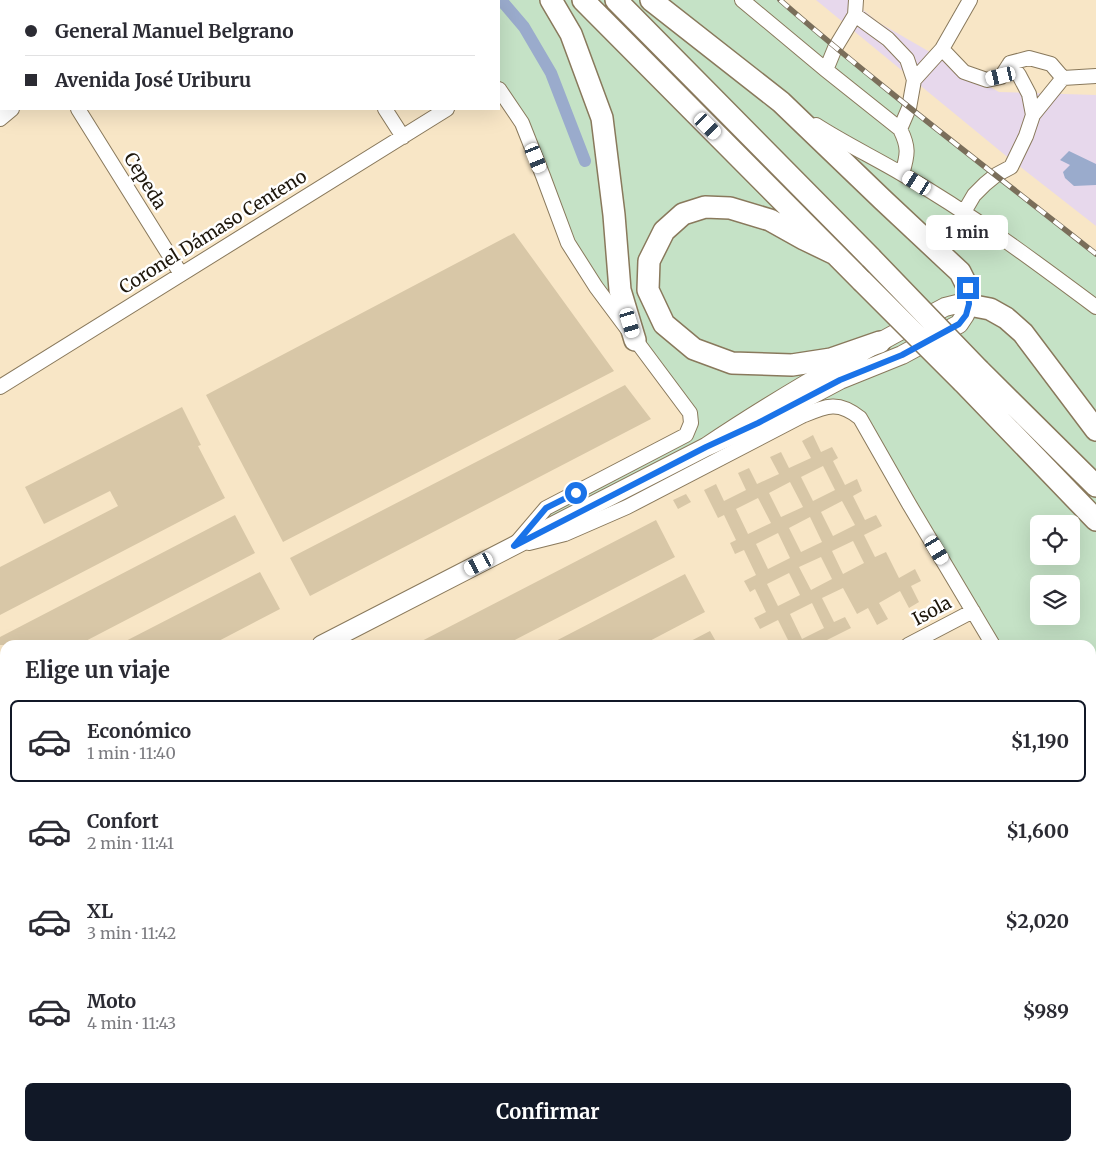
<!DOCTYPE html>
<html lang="es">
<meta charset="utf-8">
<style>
body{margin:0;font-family:Merriweather,serif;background:#f7f7f7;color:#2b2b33;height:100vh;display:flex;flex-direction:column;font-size:19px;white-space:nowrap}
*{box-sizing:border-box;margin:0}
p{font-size:16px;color:#7c7c81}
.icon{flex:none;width:28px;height:28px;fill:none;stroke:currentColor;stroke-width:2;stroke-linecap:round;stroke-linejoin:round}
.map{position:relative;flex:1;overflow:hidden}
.sheet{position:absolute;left:0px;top:640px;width:1096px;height:511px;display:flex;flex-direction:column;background:#fff;border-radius:15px 15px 0 0;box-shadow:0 5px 20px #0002}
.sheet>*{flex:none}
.hud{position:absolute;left:0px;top:0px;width:500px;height:110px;box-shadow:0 5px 20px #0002;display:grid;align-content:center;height:110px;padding:0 25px;background:#fff}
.fabs{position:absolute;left:1030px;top:515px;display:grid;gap:10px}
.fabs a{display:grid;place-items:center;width:50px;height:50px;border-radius:8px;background:#fff;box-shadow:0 5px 20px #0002;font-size:25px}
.end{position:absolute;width:22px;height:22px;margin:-11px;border:6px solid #1a73e8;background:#fff;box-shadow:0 0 0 2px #fff}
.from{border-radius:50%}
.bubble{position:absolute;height:35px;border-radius:8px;background:#fff;box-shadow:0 5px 20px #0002;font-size:16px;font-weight:700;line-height:35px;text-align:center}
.car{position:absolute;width:15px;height:30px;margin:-15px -8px;border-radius:6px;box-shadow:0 0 4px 1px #0007;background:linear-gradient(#fff 24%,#345 0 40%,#fff 0 76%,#345 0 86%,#fff 0)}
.hud b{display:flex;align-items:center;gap:18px;height:48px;font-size:19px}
.hud b+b{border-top:1px solid #e1e1e2}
.hud i{width:12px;height:12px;background:#2b2b33}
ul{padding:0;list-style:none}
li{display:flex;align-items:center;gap:15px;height:82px;margin:0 10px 8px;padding:0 15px;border:2px solid transparent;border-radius:8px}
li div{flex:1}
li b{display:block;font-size:19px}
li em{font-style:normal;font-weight:700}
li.selected{border-color:#111827}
li>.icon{width:45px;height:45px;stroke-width:1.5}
h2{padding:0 25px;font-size:22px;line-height:60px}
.cta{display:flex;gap:10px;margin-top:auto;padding:10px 25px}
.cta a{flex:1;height:58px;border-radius:8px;background:#111827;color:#fff;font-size:20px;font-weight:700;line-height:58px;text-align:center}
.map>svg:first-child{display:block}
</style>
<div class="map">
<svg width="1096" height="1151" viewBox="0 0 1096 1151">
<rect width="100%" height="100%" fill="#f8e6c6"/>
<path fill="#e7d8ec" d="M816,0h35l27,22 121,70 97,3v131l-91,-71z"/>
<path fill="#c5e2c6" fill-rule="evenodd" d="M422,0h358c102,89 210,170 316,254v565l-5,-8v-166h-98l-133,-227 -24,-13 -209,102 -113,39 32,-38 140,-73 5,-12 -95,-136 -53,-111 -44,-87v-88h-76zM1039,524h32v32h-32zM1039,584h32v32h-32z
M420,1146h124l2,5h-130l2,-3z
M834,1146h218l3,5h-230z"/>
<path fill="#9aabcc" d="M1069,151l27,13v21l-22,1 -9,-8 -2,-6 7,-7 -10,-5z"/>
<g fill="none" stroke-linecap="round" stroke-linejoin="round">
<path stroke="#9aabcc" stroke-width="12" d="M501,0l23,27 27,46 34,88"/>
</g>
<path fill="#d8c7a7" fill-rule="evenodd" d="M514,233l100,138 -331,171 -77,-147z
M625,385l26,34 -341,177 -20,-38z
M182,407l19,38 -3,1 27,52 -225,117v-48l118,-61 -8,-15 -66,33 -19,-37z
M813,435l8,17 11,-5 6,11 -5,3 12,24 12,-6 5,12 -9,5 12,24 11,-5 6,11 -18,9 11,22 11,-5 13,26 16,-9 6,12 -10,5 8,16 -10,6 -9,-17 -21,12 9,16 -11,6 -9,-17 -11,6 -14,-26 -21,10 12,24 11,-5 6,11 -34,17h-28l1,-1 -12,-24 -18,9 -6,-11 12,-6 -11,-23 -5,3 -6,-11 12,-6 -12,-25 -9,4 -5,-11 6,-3 -12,-25 -6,3 -14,-28 12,-6 8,17 22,-11 -8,-17 11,-5 8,16 22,-10 -9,-17 11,-5 8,16 22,-10 -9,-17zM823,466l12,24 -22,11 -12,-24zM790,482l13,25 -22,10 -12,-24zM758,498l13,25 -23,11 -12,-25zM842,501l13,24 -22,11 -12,-24zM810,517l12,25 -21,10 -12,-24zM778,533l12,25 -22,11 -12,-25zM853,541l11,22 -21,11 -11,-23zM821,557l11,22 -21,11 -12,-23zM789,573l11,22 -22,11 -11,-22zM812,603l12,25 -22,11 -12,-25z
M686,494l5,8 -13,7 -5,-9z
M235,515l20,38 -177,92h-78v-8z
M656,520l19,37 -170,88h-91z
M260,572l20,37 -69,36h-93z
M685,574l20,38 -63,33h-94z
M710,631l8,14h-35z"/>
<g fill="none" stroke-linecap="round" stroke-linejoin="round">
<g stroke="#89795c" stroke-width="16">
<path id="minor" d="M3,0l1,1
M315,0l1,1
M422,0l1,1
M742,0l84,70 74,59c9,18 8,25 2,45
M137,1l1,-1
M855,15l33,24 19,20 7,21 -5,28 -9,21
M942,49l22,23 23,8 14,-3 9,-14 19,-5 22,6 12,14
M1010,63l9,12 10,19 4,21
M826,70l9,-22 20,-33 1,-15
M914,80l28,-31 28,-49
M499,89l23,34 21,53 25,67 28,44 94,126 1,10 -5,12 -140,73 -29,34
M78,109l103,165
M385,109l18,28
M0,119l12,-10
M816,125c28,18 57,32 86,49 68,39 131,86 194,133
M964,212l10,-17 11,-11 11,-9 15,-8 15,-31 7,-21 30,-37 33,-2
M0,387l447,-278
M529,543l36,-9 62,-27 175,-91c24,-10 36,-16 58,2l49,86 84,141
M908,645l65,-34
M1091,811l5,8
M1091,975l5,-2
M1091,997l5,-2
M0,1092l5,-3
M107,1146l2,5
M554,1146l2,5
M652,1146l3,5
M1078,1146l3,5
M379,1151l9,-5
M747,1151l9,-5
M791,1151l9,-5"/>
</g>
<g stroke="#89795c" stroke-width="20">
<path id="major" d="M321,645l385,-198 53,-24 81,-43 62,-25 57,-31 6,-9 4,-10 -12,-1 -12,3c-82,43 -162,88 -239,140
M0,809l5,-3"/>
</g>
<g stroke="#89795c" stroke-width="24">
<path id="highway" d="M551,0l20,34 31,84 12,97 6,75 15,50
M583,0l279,281
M616,0l255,258
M651,0l130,102 102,98 63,59 14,13 8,16 1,17 21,4 16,9 17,15 73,97
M833,253l-29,-14 -34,-19 -40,-12 -25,-1 -22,7 -19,17 -15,30 -1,29 16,34 30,25 38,14 60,2 39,-6 49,-17
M979,370l117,116
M963,382l133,138"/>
</g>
<use href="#minor" stroke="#fff" stroke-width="14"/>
<use href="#major" stroke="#fff" stroke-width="18"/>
<use href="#highway" stroke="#fff" stroke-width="21"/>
<g stroke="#7a6e5a" stroke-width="5.5">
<path id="rail" d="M780,0c102,89 210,170 316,254"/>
</g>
<use href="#rail" stroke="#fff" stroke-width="4" stroke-dasharray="11" stroke-linecap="butt"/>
<g stroke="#89795c" stroke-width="24" stroke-linecap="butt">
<path id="highway-bridge" d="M871,258l108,112
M862,281l101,101"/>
</g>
<use href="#highway-bridge" stroke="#fff" stroke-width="21"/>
</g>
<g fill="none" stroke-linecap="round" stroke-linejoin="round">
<path stroke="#1a73e8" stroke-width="6" d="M576,493l-30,15 -32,38 192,-99 52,-24 82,-43 62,-25 57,-31 7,-9 3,-11 -1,-16"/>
</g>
<g text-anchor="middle" stroke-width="5" stroke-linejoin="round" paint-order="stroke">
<g font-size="18" fill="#1d160b" stroke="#fff">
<text transform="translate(145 181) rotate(58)" y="6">Cepeda</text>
<text transform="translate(213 232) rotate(-32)" y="6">Coronel Dámaso Centeno</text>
<text transform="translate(932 611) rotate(-28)" y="6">Isola</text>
</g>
</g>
</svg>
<div class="fabs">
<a><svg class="icon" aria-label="locate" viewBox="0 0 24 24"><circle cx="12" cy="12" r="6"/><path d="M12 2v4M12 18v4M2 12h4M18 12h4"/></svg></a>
<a><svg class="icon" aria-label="layers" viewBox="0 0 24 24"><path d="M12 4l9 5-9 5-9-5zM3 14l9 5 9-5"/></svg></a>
</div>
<i class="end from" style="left:576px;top:493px"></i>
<i class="end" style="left:968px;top:288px"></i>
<div class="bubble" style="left:926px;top:215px;width:82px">1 min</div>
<i class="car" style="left:1001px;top:76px;rotate:257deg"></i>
<i class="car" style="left:708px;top:126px;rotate:135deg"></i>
<i class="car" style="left:536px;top:158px;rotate:158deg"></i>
<i class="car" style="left:917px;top:183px;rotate:302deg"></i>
<i class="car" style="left:630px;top:323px;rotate:163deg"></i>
<i class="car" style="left:937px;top:550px;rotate:149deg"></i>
<i class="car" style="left:479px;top:564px;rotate:243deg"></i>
<div class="hud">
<b><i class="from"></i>General Manuel Belgrano</b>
<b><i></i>Avenida José Uriburu</b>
</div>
<section class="sheet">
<h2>Elige un viaje</h2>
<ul>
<li class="selected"><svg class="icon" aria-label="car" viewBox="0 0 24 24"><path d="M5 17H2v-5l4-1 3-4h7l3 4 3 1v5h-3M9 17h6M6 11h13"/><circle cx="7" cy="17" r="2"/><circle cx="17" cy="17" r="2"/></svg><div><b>Económico</b><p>1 min · 11:40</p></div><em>$1,190</em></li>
<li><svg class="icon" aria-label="car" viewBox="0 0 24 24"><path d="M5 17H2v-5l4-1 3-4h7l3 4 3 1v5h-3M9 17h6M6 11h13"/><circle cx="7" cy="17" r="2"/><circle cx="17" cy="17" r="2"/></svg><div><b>Confort</b><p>2 min · 11:41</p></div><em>$1,600</em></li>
<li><svg class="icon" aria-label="car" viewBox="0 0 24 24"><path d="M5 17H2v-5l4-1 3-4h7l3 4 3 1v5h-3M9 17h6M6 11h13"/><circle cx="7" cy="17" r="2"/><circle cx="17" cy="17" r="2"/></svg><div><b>XL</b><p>3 min · 11:42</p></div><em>$2,020</em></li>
<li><svg class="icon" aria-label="car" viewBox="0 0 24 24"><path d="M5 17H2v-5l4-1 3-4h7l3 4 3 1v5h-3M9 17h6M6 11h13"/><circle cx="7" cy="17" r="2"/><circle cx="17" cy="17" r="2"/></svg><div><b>Moto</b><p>4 min · 11:43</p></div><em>$989</em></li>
</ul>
<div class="cta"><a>Confirmar</a></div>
</section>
</div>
